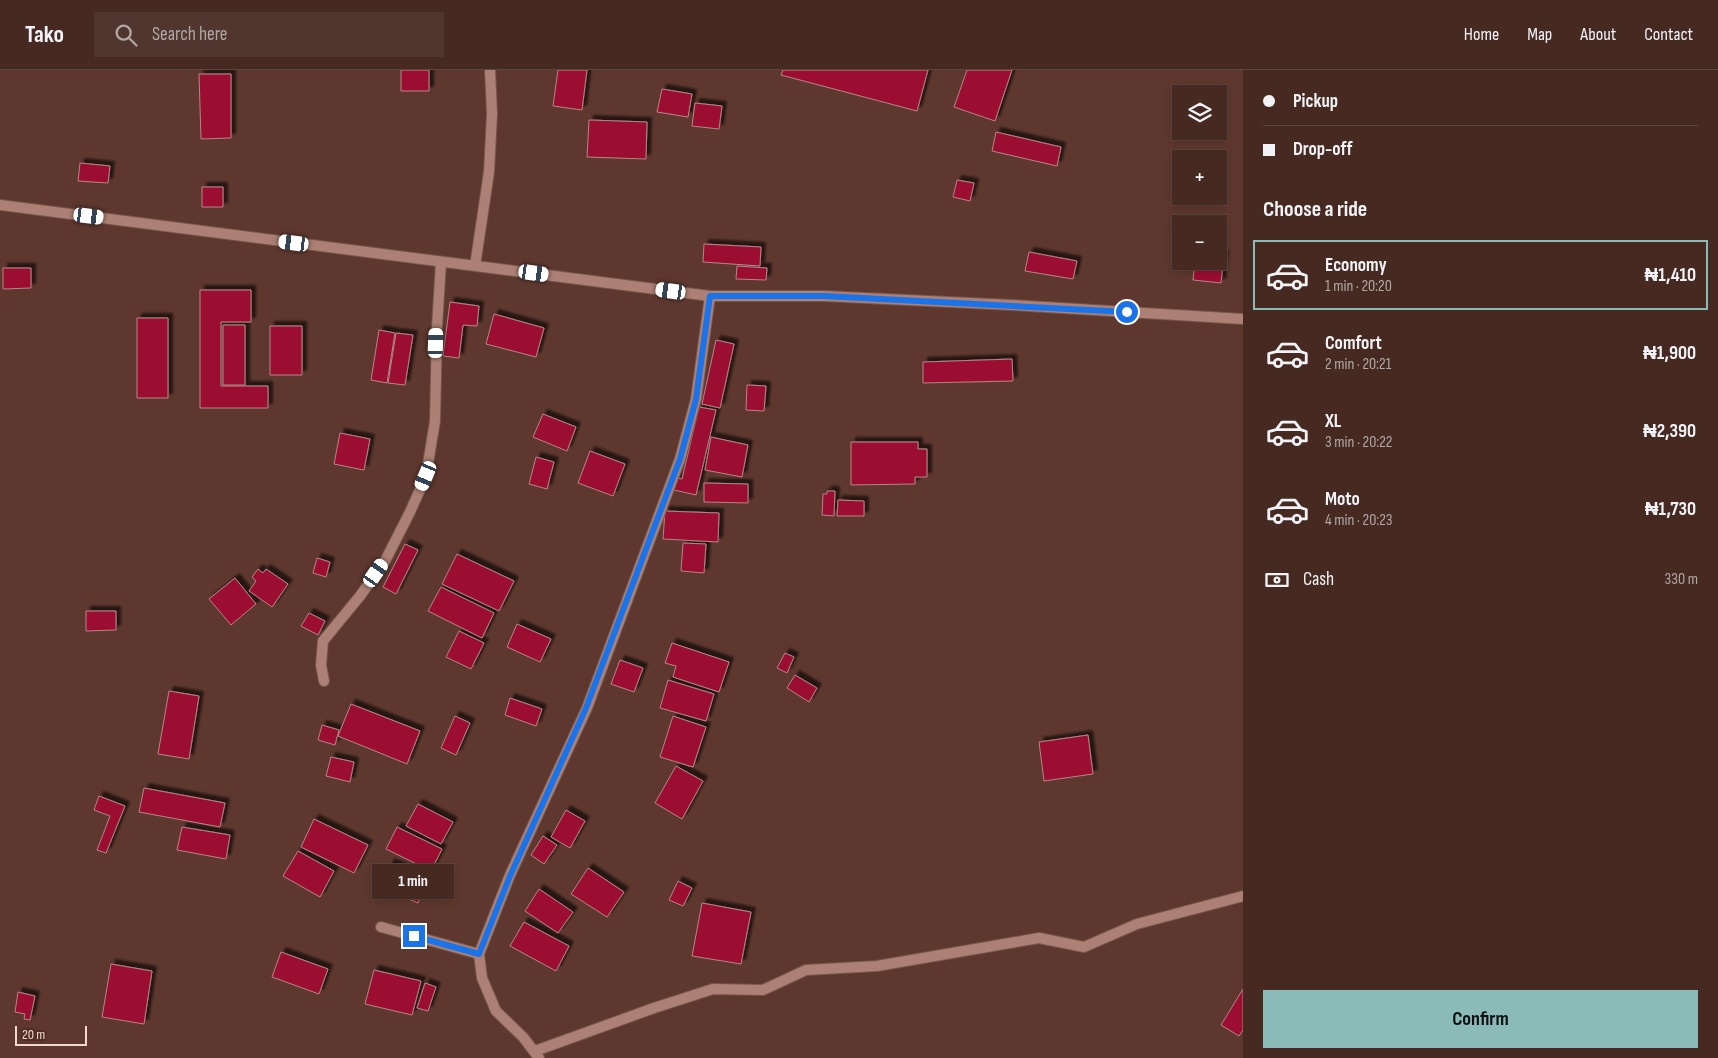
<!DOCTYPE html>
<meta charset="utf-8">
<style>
body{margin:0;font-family:"Sofia Sans Condensed",sans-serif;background:#50362f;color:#f1f3f6;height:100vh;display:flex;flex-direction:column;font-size:19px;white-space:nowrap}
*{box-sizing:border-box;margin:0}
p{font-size:16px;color:#b0a7a5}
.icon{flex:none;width:28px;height:28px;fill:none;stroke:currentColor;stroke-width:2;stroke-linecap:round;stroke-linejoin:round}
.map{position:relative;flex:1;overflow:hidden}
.sheet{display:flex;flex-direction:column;background:#462a22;width:475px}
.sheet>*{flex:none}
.hud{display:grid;align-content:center;height:110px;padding:0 20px;background:#462a22}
.tools{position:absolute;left:1172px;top:15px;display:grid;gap:10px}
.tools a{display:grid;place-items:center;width:55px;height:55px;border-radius:0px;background:#462a22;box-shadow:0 2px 8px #0003,0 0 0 1px #5e4640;font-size:25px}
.scale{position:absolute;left:15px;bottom:12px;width:72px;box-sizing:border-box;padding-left:5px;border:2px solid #f0d8d1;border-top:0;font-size:14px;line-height:18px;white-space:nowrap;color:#f0d8d1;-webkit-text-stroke:4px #522d24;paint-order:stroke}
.end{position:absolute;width:22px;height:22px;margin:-11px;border:6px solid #1a73e8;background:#fff;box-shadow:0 0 0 2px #fff}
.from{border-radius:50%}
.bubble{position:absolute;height:35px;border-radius:0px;background:#462a22;box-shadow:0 2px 8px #0003,0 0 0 1px #5e4640;font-size:16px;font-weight:700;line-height:35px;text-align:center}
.car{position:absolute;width:15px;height:30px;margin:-15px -8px;border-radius:6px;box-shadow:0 0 4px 1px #0007;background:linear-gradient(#fff 24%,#345 0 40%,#fff 0 76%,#345 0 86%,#fff 0)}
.hud b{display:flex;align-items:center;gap:18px;height:48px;font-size:19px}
.hud b+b{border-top:1px solid #5e4640}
.hud i{width:12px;height:12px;background:#f1f3f6}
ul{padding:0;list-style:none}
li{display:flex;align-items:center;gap:15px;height:70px;margin:0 10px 8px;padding:0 10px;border:2px solid transparent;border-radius:0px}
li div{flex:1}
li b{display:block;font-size:19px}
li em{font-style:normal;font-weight:700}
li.current{border-color:#8bbbb9}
li>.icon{width:45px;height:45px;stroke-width:1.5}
h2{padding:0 20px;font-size:22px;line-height:60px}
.pay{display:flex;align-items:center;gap:12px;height:55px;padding:0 20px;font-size:19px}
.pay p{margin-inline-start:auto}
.primary-button{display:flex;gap:10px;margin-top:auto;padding:10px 20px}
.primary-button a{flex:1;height:58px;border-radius:0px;background:#8bbbb9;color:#111;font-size:20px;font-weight:700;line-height:58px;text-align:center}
header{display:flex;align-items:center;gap:30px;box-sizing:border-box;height:70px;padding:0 25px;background:#462a22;border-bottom:1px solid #5e4640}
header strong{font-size:24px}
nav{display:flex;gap:28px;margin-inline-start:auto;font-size:18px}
.search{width:350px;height:45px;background:#50362f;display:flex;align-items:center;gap:12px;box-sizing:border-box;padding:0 18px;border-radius:0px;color:#b0a7a5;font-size:19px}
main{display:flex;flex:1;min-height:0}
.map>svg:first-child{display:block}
</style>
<header>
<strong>Tako</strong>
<div class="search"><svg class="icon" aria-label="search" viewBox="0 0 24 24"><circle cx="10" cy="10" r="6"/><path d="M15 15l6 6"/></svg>Search here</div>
<nav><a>Home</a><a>Map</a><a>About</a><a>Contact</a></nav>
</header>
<main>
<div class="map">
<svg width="1243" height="988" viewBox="0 0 1243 988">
<defs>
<filter id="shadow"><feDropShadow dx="4.5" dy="-4.5" stdDeviation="1" flood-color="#0009"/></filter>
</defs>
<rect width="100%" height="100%" fill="#5e382e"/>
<path fill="#9c1033" stroke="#b48587" filter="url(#shadow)" d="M401,0h28v21h-28z
M558,0h29l-5,40 -29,-4z
M783,0h145l-11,41 -136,-36z
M967,0h45l-17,51 -41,-14z
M199,4h32v64l-30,1z
M662,19l30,5 -4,23 -31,-5z
M695,33l27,3 -3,23 -27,-3z
M589,50l58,2 -1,37 -59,-2z
M996,62l65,15 -4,19 -65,-15z
M80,93l30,3 -2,17 -30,-2z
M957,110l17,3 -4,18 -17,-4z
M202,117h21v20h-21z
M704,174l57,3 -1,19 -57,-4z
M1029,182l48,9 -4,18 -48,-8z
M1219,184l5,1 -3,28 -28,-3 2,-19 22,2 2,-2z
M737,196l30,2 -1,12 -30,-1z
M3,198h28v20l-28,1z
M200,220h51v32h-30v64h47v22h-68z
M450,232l29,4 -2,20 -14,-1 -4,33 -16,-2z
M494,244l50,14 -8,29 -50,-13z
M137,248h31v80h-31z
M223,255h22v60h-22z
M270,256h32v49h-32z
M379,260l16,3 -8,50 -16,-3z
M396,263l17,2 -8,50 -17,-2z
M716,270l18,4 -14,64 -18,-4z
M1012,289l1,22 -90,2v-21z
M747,315l19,1 -2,25 -18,-1z
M699,337l17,3 -20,85 -22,-5 3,-12 5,1z
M543,344l33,13 -9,24 -34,-14z
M340,363l30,6 -6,31 -30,-6z
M711,367l37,8 -6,32 -37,-7z
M851,372h67v7h9v28h-12v7l-64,1z
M590,381l35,13 -12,32 -35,-13z
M536,387l18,5 -7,27 -18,-5z
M704,413l44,1v19l-44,-1z
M827,421h8l-1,25 -12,-1 1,-21h4z
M838,430l26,1v15h-27z
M665,441l54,2 -1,29 -55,-3z
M683,473l23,1 -2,29 -23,-2z
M405,474l13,6 -22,44 -13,-7z
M457,484l57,27 -15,30 -57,-27z
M317,488l13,4 -4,15 -13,-4z
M258,499l5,4 3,-4 22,15 -16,23 -23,-16 7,-10 -4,-4z
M235,508l21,26 -25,21 -22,-26z
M441,517l53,26 -12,25 -54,-27z
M86,541h30v19l-30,1z
M309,543l16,8 -7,14 -17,-9z
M517,554l34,15 -11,23 -33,-15z
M459,561l25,12 -13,26 -25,-12z
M672,573l57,19 -10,30 -46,-15 3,-11 -11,-3z
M785,583l9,4 -7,16 -10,-5z
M620,590l23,8 -9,24 -23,-8z
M795,605l22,13 -8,14 -22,-14z
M668,610l46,14 -8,27 -46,-13z
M169,621l30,5 -10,63 -31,-5z
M510,628l32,11 -6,17 -31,-11z
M351,634l69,27 -13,33 -69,-28z
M455,646l15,7 -14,32 -15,-7z
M673,646l33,11 -13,40 -33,-10z
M322,655l17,5 -4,15 -17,-5z
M1088,665l5,39 -49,7 -5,-39z
M331,687l23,5 -4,20 -24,-6z
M676,696l27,15 -21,38 -27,-16z
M144,718l81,15 -5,24 -81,-15z
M99,726l26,10 -19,47 -9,-3 13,-34 -16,-6z
M418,734l35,18 -12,22 -35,-18z
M566,740l19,11 -15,27 -19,-11z
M314,749l54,26 -14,28 -53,-26z
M182,757l48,8 -4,24 -49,-9z
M397,757l45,22 -11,22 -45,-22z
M543,766l14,9 -13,19 -13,-9z
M298,781l36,20 -14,26 -37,-21z
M390,793l39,16 -11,24 -38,-16z
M588,798l36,24 -17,25 -36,-23z
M678,811l14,7 -9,18 -14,-6z
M539,819l34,23 -15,21 -33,-22z
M702,833l49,9 -10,52 -49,-8z
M524,852l45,24 -13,25 -46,-25z
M281,882l47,17 -9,25 -47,-17z
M111,894l41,7 -8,53 -42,-7z
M374,900l47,11 -9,34 -47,-11z
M425,913l11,4 -8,24 -11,-3z
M1243,919v41l-4,6 -18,-11z
M18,922l17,4 -5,24 -6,-1 1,-5 -10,-2z"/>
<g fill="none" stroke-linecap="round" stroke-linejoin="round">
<g stroke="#76564d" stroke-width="12">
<path id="minor" d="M0,135l710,91h114l188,9 231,14
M475,196l14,-94 3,-58 -2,-44
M324,611l-3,-16 2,-24 37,-45 25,-35 25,-49 16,-36 9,-55 2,-94 4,-65
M381,857l98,27
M535,981l119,-43 59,-19 50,1 43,-20 71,-4 162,-28 45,9 53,-23 106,-28
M539,988l-16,-21 -27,-26 -14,-33 -3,-24 31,-79 77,-167 93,-249 16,-60 14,-103"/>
</g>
<use href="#minor" stroke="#ac8074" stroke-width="10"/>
</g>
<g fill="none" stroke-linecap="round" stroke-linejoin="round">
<path stroke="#1a73e8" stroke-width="6" d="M414,866l65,18 31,-78 76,-168 94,-249 16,-60 14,-103h114l303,16"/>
</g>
</svg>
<div class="tools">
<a><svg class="icon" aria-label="layers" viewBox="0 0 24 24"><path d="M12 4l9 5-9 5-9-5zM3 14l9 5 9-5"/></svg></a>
<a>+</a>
<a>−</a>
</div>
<div class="scale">20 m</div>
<i class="end from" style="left:1127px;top:242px"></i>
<i class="end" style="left:414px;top:866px"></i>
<div class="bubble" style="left:372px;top:794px;width:82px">1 min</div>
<i class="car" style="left:89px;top:146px;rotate:97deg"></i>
<i class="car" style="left:294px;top:173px;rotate:277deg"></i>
<i class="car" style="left:534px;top:203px;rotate:98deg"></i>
<i class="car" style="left:671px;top:221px;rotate:278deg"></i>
<i class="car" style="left:436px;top:273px;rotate:2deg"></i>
<i class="car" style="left:426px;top:406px;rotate:203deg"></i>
<i class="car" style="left:376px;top:503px;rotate:35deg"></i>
</div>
<section class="sheet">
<div class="hud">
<b><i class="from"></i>Pickup</b>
<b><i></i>Drop-off</b>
</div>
<h2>Choose a ride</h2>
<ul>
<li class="current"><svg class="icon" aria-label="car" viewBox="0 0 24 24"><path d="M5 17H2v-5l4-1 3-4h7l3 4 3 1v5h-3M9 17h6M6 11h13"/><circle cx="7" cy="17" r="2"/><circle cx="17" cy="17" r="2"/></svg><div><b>Economy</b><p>1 min · 20:20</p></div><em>₦1,410</em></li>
<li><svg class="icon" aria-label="car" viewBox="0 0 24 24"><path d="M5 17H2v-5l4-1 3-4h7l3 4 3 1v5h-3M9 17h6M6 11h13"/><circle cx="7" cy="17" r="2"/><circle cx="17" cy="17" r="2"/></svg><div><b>Comfort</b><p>2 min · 20:21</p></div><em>₦1,900</em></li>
<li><svg class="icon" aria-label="car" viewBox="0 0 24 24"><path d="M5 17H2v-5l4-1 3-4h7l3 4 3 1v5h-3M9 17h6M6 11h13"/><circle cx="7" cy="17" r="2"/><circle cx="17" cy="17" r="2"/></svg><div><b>XL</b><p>3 min · 20:22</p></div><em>₦2,390</em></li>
<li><svg class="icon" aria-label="car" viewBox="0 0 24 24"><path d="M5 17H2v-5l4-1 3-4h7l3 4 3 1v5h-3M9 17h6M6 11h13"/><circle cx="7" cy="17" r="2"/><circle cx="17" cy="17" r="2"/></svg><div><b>Moto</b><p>4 min · 20:23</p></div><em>₦1,730</em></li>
</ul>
<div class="pay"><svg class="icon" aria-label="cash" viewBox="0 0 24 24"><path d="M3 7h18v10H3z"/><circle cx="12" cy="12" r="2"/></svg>Cash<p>330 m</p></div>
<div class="primary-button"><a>Confirm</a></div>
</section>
</main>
